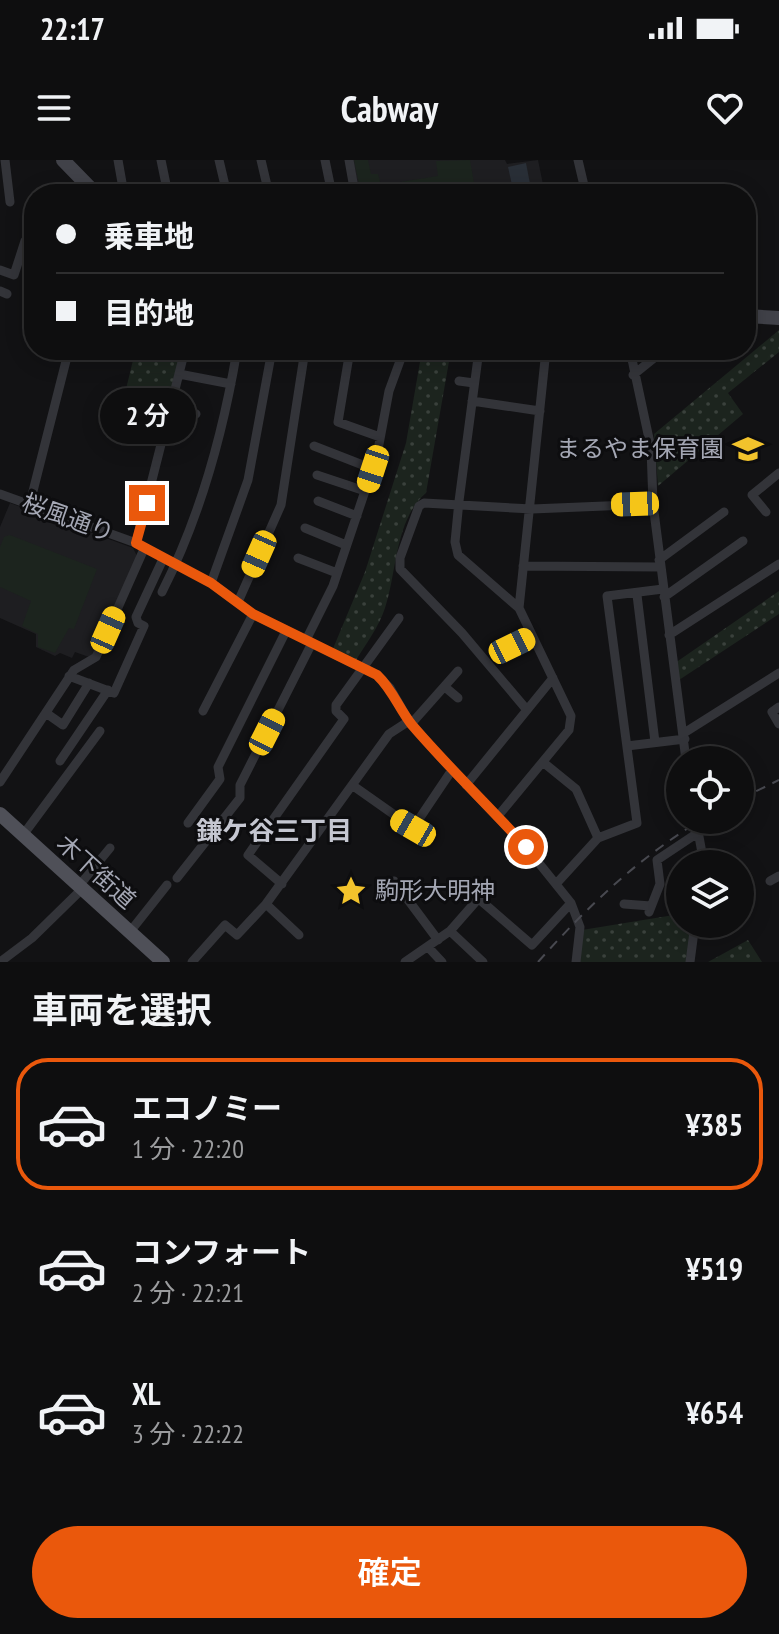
<!DOCTYPE html>
<html lang="ja">
<meta charset="utf-8">
<style>
body{margin:0;font-family:"PT Sans Narrow","Noto Sans JP",sans-serif;background:#171718;color:#f1f3f6;height:100vh;display:flex;flex-direction:column;font-size:30px;white-space:nowrap}
*{box-sizing:border-box;margin:0}
p{font-size:26px;color:#9b9c9e}
.icon{flex:none;width:44px;height:44px;fill:none;stroke:currentColor;stroke-width:2;stroke-linecap:round;stroke-linejoin:round}
.map{position:relative;height:802px;overflow:hidden}
.side{display:flex;flex-direction:column;background:#0e0e0f;flex:1}
.side>*{flex:none}
.guide{position:absolute;left:24px;top:24px;width:732px;height:176px;border-radius:32px;box-shadow:0 4px 20px #0003,0 0 0 2px #2e2e2f;display:grid;align-content:center;height:176px;padding:0 32px;background:#0e0e0f}
.controls{position:absolute;left:666px;top:586px;display:grid;gap:16px}
.controls a{display:grid;place-items:center;width:88px;height:88px;border-radius:50%;background:#0e0e0f;box-shadow:0 4px 20px #0003,0 0 0 2px #2e2e2f;font-size:40px}
.end{position:absolute;width:36px;height:36px;margin:-18px;border:10px solid #ea580c;background:#fff;box-shadow:0 0 0 4px #fff}
.from{border-radius:50%}
.bubble{position:absolute;height:56px;border-radius:28px;background:#0e0e0f;box-shadow:0 4px 20px #0003,0 0 0 2px #2e2e2f;font-size:26px;font-weight:600;line-height:56px;text-align:center}
.car{position:absolute;width:24px;height:48px;margin:-24px -12px;border-radius:10px;box-shadow:0 0 6px 2px #0007;background:linear-gradient(#f5c518 24%,#345 0 40%,#f5c518 0 76%,#345 0 86%,#f5c518 0)}
.guide b{display:flex;align-items:center;gap:28px;height:76px;font-size:30px}
.guide b+b{border-top:2px solid #2e2e2f}
.guide i{width:20px;height:20px;background:#f1f3f6}
ul{padding:0;list-style:none}
li{display:flex;align-items:center;gap:24px;height:132px;margin:0 16px 12px;padding:0 16px;border:4px solid transparent;border-radius:32px}
li div{flex:1}
li b{display:block;font-size:30px}
li em{font-style:normal;font-weight:600}
li.selected{border-color:#ea580c}
li>.icon{width:72px;height:72px;stroke-width:1.5}
h2{padding:0 32px;font-size:36px;line-height:96px}
.cta{display:flex;gap:16px;margin-top:auto;padding:16px 32px}
.cta a{flex:1;height:92px;border-radius:48px;background:#ea580c;color:#fff;font-size:32px;font-weight:600;line-height:92px;text-align:center}
.status{display:flex;justify-content:space-between;align-items:center;height:56px;padding:0 40px;background:#0e0e0f;direction:ltr}
.status svg{height:22px;fill:currentColor}
header{display:flex;justify-content:space-between;align-items:center;height:104px;padding:0 32px;background:#0e0e0f;font-size:36px;font-weight:600}
.map>svg:first-child{display:block}
</style>
<div class="status"><b>22:17</b><svg viewBox="0 0 49 12"><path d="M0 12V9h3v3zM5 12V6h3v6zM10 12V3h3v9zM15 12V0h3v12zM26 1h20v11H26zM47 4h2v5h-2z"/></svg></div>
<header><svg class="icon" aria-label="menu" viewBox="0 0 24 24"><path d="M4 6h16M4 12h16M4 18h16"/></svg>Cabway<svg class="icon" aria-label="heart" viewBox="0 0 24 24"><path d="M12 20l-8-8c-3-5 5-10 8-4 3-6 11-1 8 4z"/></svg></header>
<div class="map">
<svg width="779" height="802" viewBox="0 0 779 802">
<defs>
<pattern id="park-dots" width="8" height="8" patternUnits="userSpaceOnUse" patternTransform="scale(2)"><rect width="8" height="8" fill="#1c241e"/><path d="M2 2h.1M6 6h.1" fill="none" stroke="#3a413c" stroke-width="1.8" stroke-linecap="round"/></pattern>
</defs>
<rect width="100%" height="100%" fill="#121214"/>
<path fill="#1e1e21" d="M353,0h152l2,4 31,-4 7,34h-186z
M10,343l123,45 3,6 1,6 -40,95 -8,2 -14,-5 -3,6 -12,-5 -5,3 -19,-9v-13l-36,-16v-91z"/>
<path fill="url(#park-dots)" d="M779,170v22l-51,41 15,21 -85,72 -4,-52z
M422,190h29l-25,143c-31,26 -29,79 -41,115 -6,19 -20,37 -30,54l-23,-11 33,-79 41,-129z
M135,192h46l-20,80 -43,-10z
M779,431v23l-100,66 -4,-17z
M680,754v10h12l-4,38h-110l4,-32z
M748,780l14,22h-54z"/>
<path fill="#1c241e" d="M354,0h14l3,14h7l3,11 57,-9 -2,-15 34,-1 6,34h-115z
M10,375l87,34 -23,60 -5,-1 -14,25 -17,-6v-13l-16,-8 9,-25 -31,-14v-40l4,-10z"/>
<path fill="#292f37" d="M526,3l6,31h-18l-6,-27z"/>
<g fill="none" stroke-linecap="round" stroke-linejoin="round">
<path stroke="#333439" stroke-width="9" d="M5,0l5,42
M118,0l6,34
M161,0l7,34
M219,0l8,34
M261,0l8,34
M325,0l7,34
M349,0l6,34
M578,0l8,34
M0,110l14,5 11,-34
M0,131l7,3
M350,190l-12,72 42,15
M479,190l-20,151 -4,41 3,13 61,53 52,108 -2,14 -71,86
M576,190l54,2
M630,190l21,98 2,56 33,256
M179,214l52,10
M633,215l31,-25
M459,221l15,2
M472,241l68,10
M170,248l26,6
M314,286l59,23
M317,315l48,16
M0,334l136,49 75,40 42,31 124,61 13,13 19,33 32,37 85,89 45,56 9,24 -4,35
M318,341l39,15
M30,343l38,-150 45,-3
M766,352l-14,-17 27,-22
M305,368l41,17
M136,383l49,-193
M298,398l39,15
M659,400l65,-48
M523,406l137,1
M211,423l37,-103 24,-130
M162,432c39,-77 61,-158 75,-242
M637,435l18,147
M664,437l79,-56
M238,442l43,-97 24,-155
M519,448l27,-258
M669,475l110,-71
M306,480l27,-54 32,-95 12,-36 12,-64 15,-41
M506,491l25,-14
M69,516l45,17 30,-67 -6,-3 -2,-6 27,-58
M445,527l13,11
M779,547l-7,5 7,12
M527,550l-65,-77 -62,-64v-11l19,-52 5,-3 108,6 121,-5
M203,551l50,-97
M46,553l17,12 26,-42
M411,564l47,-53
M684,573l95,-60
M627,586l58,-7
M60,601l48,-71
M544,603l32,26 22,49
M0,622l74,-112 22,-13 48,-108
M352,625l61,43 39,-58
M466,625l87,-107
M696,660l8,44
M188,663l32,-44 -2,-12 68,-136
M23,675l77,-104
M177,718l63,-80v-13l72,-142
M394,721l44,59
M770,721l9,-5
M282,724l-34,-29 96,-136 -8,-8v-6l63,-87
M556,724l42,-46 39,-15 -30,-227 56,-7
M78,727l32,-39
M740,737l4,-2
M479,739l53,46 39,-42
M624,744l27,2
M649,752l11,-28 -3,-24 42,-28
M450,771l33,31
M129,773l38,-48
M299,775l-33,-31 123,-170 20,-13
M428,787l14,15
M0,802l32,-24 49,-48
M192,802l33,-37 12,10 29,-31
M405,802l45,-31 36,-41
M690,802l5,-38"/>
<path stroke="#414249" stroke-width="14" d="M63,0l33,34
M746,156l33,2"/>
<path stroke="#4f5058" stroke-width="14" d="M0,654l163,148"/>
<path stroke="#484950" stroke-width="2" stroke-dasharray="10 8" stroke-linecap="butt" d="M740,639l39,-19
M538,802c49,-55 99,-103 163,-142"/>
</g>
<g fill="none" stroke-linecap="round" stroke-linejoin="round">
<path stroke="#ea580c" stroke-width="10" d="M147,343l-11,40 75,40 42,31 124,61c16,15 22,34 35,50 36,42 77,81 114,122"/>
</g>
<defs>
<g id="school-bare" transform="scale(2.4)"><path d="M0-5L7-2L0 1L-7-2ZM-4 1L0 2.5L4 1V4Q0 6-4 4Z" fill="#f2c32c" stroke="#0d0d0f" stroke-width="2.5" paint-order="stroke"/></g>
<g id="sight-bare" transform="scale(2.4)"><path d="M0-6L1.8-2.2L6-1.7L2.9 1.2L3.7 5.4L0 3.3L-3.7 5.4L-2.9 1.2L-6-1.7L-1.8-2.2Z" fill="#f2c32c" stroke="#0d0d0f" stroke-width="2.5" paint-order="stroke"/></g>
</defs>
<g fill-rule="evenodd">
<use href="#school-bare" x="748" y="289"/>
<use href="#sight-bare" x="351" y="731"/>
</g>
<g text-anchor="middle" stroke-width="6" stroke-linejoin="round" paint-order="stroke">
<g font-size="24" fill="#a4a7b4" stroke="#0d0d0f" text-anchor="end">
<text x="724" y="297">まるやま保育園</text>
<text x="375" y="739" text-anchor="start">駒形大明神</text>
</g>
<g font-size="24" fill="#a4a7b4" stroke="#0d0d0f">
<text transform="translate(68 358) rotate(20)" y="8">桜風通り</text>
<text transform="translate(96 712) rotate(42)" y="8">木下街道</text>
</g>
<g font-size="26" font-weight="bold" fill="#c5c7d1" stroke="#0d0d0f">
<text x="274" y="680">鎌ケ谷三丁目</text>
</g>
</g>
</svg>
<div class="controls">
<a><svg class="icon" aria-label="locate" viewBox="0 0 24 24"><circle cx="12" cy="12" r="6"/><path d="M12 2v4M12 18v4M2 12h4M18 12h4"/></svg></a>
<a><svg class="icon" aria-label="layers" viewBox="0 0 24 24"><path d="M12 4l9 5-9 5-9-5zM3 14l9 5 9-5"/></svg></a>
</div>
<i class="end from" style="left:526px;top:687px"></i>
<i class="end" style="left:147px;top:343px"></i>
<div class="bubble" style="left:100px;top:228px;width:96px">2 分</div>
<i class="car" style="left:373px;top:309px;rotate:198deg"></i>
<i class="car" style="left:635px;top:344px;rotate:268deg"></i>
<i class="car" style="left:259px;top:394px;rotate:204deg"></i>
<i class="car" style="left:108px;top:470px;rotate:24deg"></i>
<i class="car" style="left:512px;top:486px;rotate:64deg"></i>
<i class="car" style="left:267px;top:572px;rotate:27deg"></i>
<i class="car" style="left:413px;top:668px;rotate:300deg"></i>
<div class="guide">
<b><i class="from"></i>乗車地</b>
<b><i></i>目的地</b>
</div>
</div>
<section class="side">
<h2>車両を選択</h2>
<ul>
<li class="selected"><svg class="icon" aria-label="car" viewBox="0 0 24 24"><path d="M5 17H2v-5l4-1 3-4h7l3 4 3 1v5h-3M9 17h6M6 11h13"/><circle cx="7" cy="17" r="2"/><circle cx="17" cy="17" r="2"/></svg><div><b>エコノミー</b><p>1 分 · 22:20</p></div><em>¥385</em></li>
<li><svg class="icon" aria-label="car" viewBox="0 0 24 24"><path d="M5 17H2v-5l4-1 3-4h7l3 4 3 1v5h-3M9 17h6M6 11h13"/><circle cx="7" cy="17" r="2"/><circle cx="17" cy="17" r="2"/></svg><div><b>コンフォート</b><p>2 分 · 22:21</p></div><em>¥519</em></li>
<li><svg class="icon" aria-label="car" viewBox="0 0 24 24"><path d="M5 17H2v-5l4-1 3-4h7l3 4 3 1v5h-3M9 17h6M6 11h13"/><circle cx="7" cy="17" r="2"/><circle cx="17" cy="17" r="2"/></svg><div><b>XL</b><p>3 分 · 22:22</p></div><em>¥654</em></li>
</ul>
<div class="cta"><a>確定</a></div>
</section>
